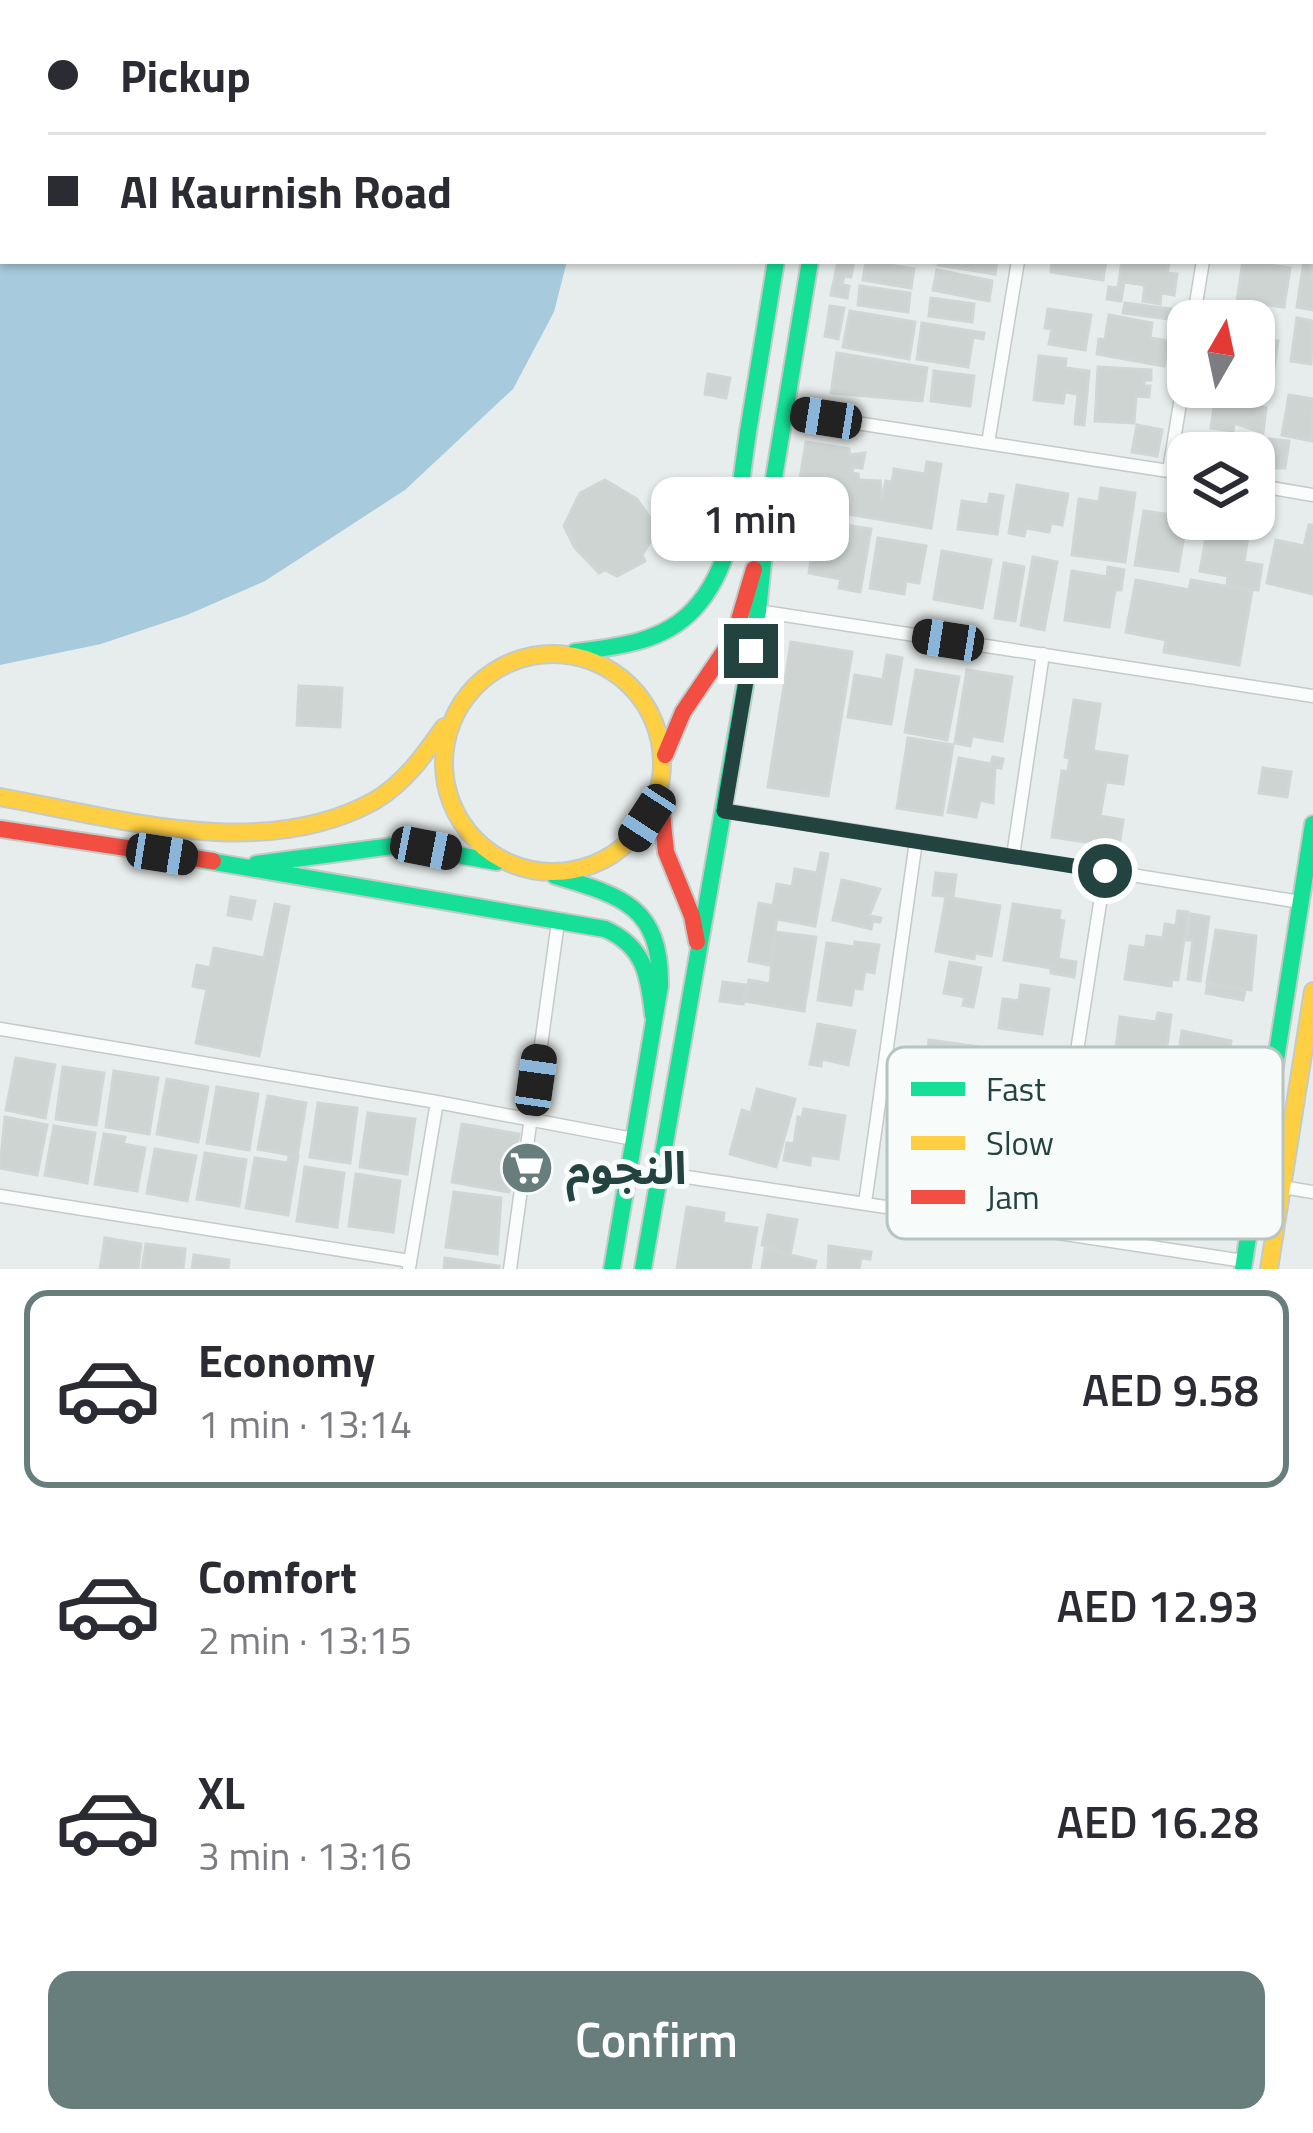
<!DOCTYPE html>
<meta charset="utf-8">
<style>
body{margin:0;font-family:"Titillium Web","Noto Sans Arabic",sans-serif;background:#f2f2f3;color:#2b2b33;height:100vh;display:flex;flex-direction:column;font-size:45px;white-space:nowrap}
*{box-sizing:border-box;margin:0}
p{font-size:39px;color:#7c7c81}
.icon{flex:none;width:66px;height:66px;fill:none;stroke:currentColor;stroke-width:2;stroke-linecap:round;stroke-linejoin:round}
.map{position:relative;height:1269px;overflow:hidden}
.drawer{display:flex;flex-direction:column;background:#fff;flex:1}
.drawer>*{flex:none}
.banner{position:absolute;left:0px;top:0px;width:1314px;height:264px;box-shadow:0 3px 9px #0004;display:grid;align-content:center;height:264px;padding:0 48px;background:#fff}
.needle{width:78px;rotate:9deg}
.buttons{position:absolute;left:1167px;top:300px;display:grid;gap:24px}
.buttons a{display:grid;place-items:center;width:108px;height:108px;border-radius:24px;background:#fff;box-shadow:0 3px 9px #0004;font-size:60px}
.end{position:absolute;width:54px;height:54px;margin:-27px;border:15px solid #234340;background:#fff;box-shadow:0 0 0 6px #fff}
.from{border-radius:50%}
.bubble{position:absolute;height:84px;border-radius:24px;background:#fff;box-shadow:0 3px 9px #0004;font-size:39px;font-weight:600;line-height:84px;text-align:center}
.car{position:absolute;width:36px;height:72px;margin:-36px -18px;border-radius:15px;box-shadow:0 0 9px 3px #0007;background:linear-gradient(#222 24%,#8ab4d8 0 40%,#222 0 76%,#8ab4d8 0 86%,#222 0)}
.banner b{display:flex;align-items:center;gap:42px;height:114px;font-size:45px}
.banner b+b{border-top:3px solid #e1e1e2}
.banner i{width:30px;height:30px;background:#2b2b33}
ul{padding:21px 0 0;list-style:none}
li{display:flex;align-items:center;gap:36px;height:198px;margin:0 24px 18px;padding:0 24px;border:6px solid transparent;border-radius:24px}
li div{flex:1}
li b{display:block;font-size:45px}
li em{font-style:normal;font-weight:600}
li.selected{border-color:#687e7c}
li>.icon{width:108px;height:108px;stroke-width:1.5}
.primary-button{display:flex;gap:24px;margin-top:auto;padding:24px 48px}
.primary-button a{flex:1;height:138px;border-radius:24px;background:#687e7c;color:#fff;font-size:48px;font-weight:600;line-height:138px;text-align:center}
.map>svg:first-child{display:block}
</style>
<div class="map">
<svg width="1313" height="1269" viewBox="0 0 1313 1269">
<rect width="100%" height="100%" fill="#e7edec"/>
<path fill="#a7cbdd" d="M0,0h605l-602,3v258h564l-13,51 -41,77 -108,101 -140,91 -78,34 -86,29 -101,21z"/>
<path fill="#ced4d2" stroke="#d0d6d5" stroke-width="3" d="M838,261h16l-3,16 -7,-1 -2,9 7,1 -2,12 -16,-3z
M866,261l48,8 -3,19 -48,-8z
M938,261h59l-2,13 -57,-9z
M1052,261h54l-3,19 -52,-8z
M1122,261h47l-2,12 10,1 -3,21 -13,-2 -1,11 -17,-3 2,-16 -21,-3 -3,19 -14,-2 2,-12 9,1z
M1243,261l47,7 -6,39 -47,-6z
M1304,261l9,1v48l-16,-3z
M937,270l55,11 -3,20 -56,-11z
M860,286l50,7 -2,19 -50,-7z
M931,298l43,6 -2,18 -43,-6z
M1125,303l46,6 -2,10 -46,-6z
M830,306l14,2 -6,31 -13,-3z
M1048,309l43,6 -6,35 -36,-6 3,-15 -7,-1z
M850,311l65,11 -6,37 -66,-12z
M1109,315l43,8 -2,15 19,3 -5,25 -67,-12 2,-15 6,1z
M1297,318l16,3 -2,43 -20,-3z
M922,323l62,10 -1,6 -10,-2 -5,30 -51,-8z
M1254,338l24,3 -6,40 -18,-3z
M837,353l90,15 -5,33 -91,-8z
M1039,356l27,3 -1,9 24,3 -5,54 -9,-1 3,-30 -13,-2 -2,11 -29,-3z
M1098,367l53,3v10h-7v6h6l-1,11 -13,-1 -2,27 -39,-2z
M934,371l40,5 -4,30 -39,-5z
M708,374l22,4 -4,20 -21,-4z
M1216,393l40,5 -2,8 12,2 -3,25 -29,-10 -1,8 -22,-3z
M1289,395l24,4 -1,42 -30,-6z
M1137,425l25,5 -5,26 -25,-4z
M1269,439l20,2 -4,27h-31l-3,-19 16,2z
M806,442l43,7 1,6 15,-2 -3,15 -9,-1 -1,6 6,1 1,6 21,1 2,19 4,-19 6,1 2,-13 31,5 2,-12 14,2 -10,64 -113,-19 1,-12 -12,4 -3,-21 -4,-1z
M605,480l32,19 21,31 -16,25 3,6 -28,15 -12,-6 -6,3 -24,-25 -11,-22 16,-33z
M1017,485l51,9 -6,31 -11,-2 -2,9 -23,-4 -2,8 -15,-3z
M1101,488l34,5 -10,69 -53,-7 7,-56 20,3z
M990,494l13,2 -6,38 -39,-5 4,-28 26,4z
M1144,511l43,6 -9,54 -43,-6z
M1209,521l14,3 -2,8 27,4 -4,26 18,3 -4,25 -31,-5 1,-9 -28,-5z
M813,525l37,10 1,-9 20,3 -11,63 -21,-4 2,-9 -32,-6 3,-19 -13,-2 4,-17 8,1z
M1309,525h4v69l-46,-11 9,-43 28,6z
M878,538l48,8 -7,37 -13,-2 -2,13 -34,-6z
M942,551l49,9 -9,48 -48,-9z
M1033,557l24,5 -13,68 -23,-5z
M1004,563l20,4 -9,54 -20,-3z
M1108,567l16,3 -3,20h-6l-6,37 -44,-7 7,-49 35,6z
M1136,580l53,10 2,-10 61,11 -13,74 -75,-13 2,-12 -40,-8z
M791,642l61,10 -24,144 -60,-9z
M887,655l15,3 -11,66 -43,-7 7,-42 28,5z
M916,670l43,7 -12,63 -42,-8z
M967,670l45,7 -10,64 -30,-5 -2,10 -15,-3z
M299,686l43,2 -2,39 -43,-2z
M1074,700l26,4 -7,47 34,5 -4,28 -17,-2 -6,34 23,4 -4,27 -67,-10 10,-66 6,1 2,-14 -5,-1z
M908,738l45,7 -11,70 -45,-7z
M993,757l10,2 -2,9 -6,-1 -2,36 -13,-3 -4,17 -28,-5 11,-54 32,6z
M1263,768l28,4 -4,25 -28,-4z
M821,853l7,1 -13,72 -38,-7 -8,46 -20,-4 10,-58 14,3 4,-22 15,3 3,-18 22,4z
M936,873l20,2 -3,22 -20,-2z
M842,880l38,9 -11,27 12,2 -1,4 -7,-1 -2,8 -38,-9z
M231,897l24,4 -4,18 -23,-4z
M946,897l54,9 -9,50 -16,-3 -1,6 -38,-8z
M275,904l14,3 -30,149 -63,-13 11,-54 -14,-3 4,-21 13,3 4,-20 50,10z
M1013,904l47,7 -1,9 5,1 -6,38 18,3 -2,15 -23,-4v-5l-47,-8z
M1178,911l10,1 -10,68 -6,-1 -1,7 -46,-7 5,-33 15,2 2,-12 16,2 2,-14 11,2z
M1191,914l18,3 -9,64 -12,-2 5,-39h-6z
M1216,930l40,6 -5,54 -44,-7z
M775,932l41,5 -12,74 -59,-10 4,-21 21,4z
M855,942l24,3 -5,28 -9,-2 -3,18 -8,-1 -3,17 -33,-5 9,-57 27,4z
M950,962l31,6 -8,39 -10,-2 2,-8 -21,-4z
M723,982l23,3 -3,19 -23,-3z
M1208,983l37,8 -2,9 -37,-7z
M1021,985l28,4 -7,45 -43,-6 4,-29 16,2z
M1158,1013l13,2 -6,47 -50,-7 5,-38 36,5z
M818,1024l37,7 -7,34 -26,-6 -1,7 -11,-2z
M1182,1031l49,10 -3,20 16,2 -2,10 -65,-9z
M929,1040l51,7 -7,58 -8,-1 -1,9 -13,-2 2,-14 -23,-3 4,-30 -8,-1z
M16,1058l39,7 -10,53 -39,-8z
M63,1067l41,6 -8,52 -40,-6z
M114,1071l44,7 -9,56 -43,-7z
M167,1079l41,8 -10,55 -41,-8z
M217,1087l41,7 -9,56 -42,-7z
M757,1089l38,10 -19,68 -46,-13 12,-44 9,3z
M268,1096l38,7 -9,53 -39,-7z
M318,1103l39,5 -7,55 -40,-6z
M804,1109l41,7 -7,43 -27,-4 -1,10 -26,-5 3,-17 7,1 4,-27 4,1z
M368,1113l47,6 -8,55 -47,-7z
M5,1117l42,8 -10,50 -37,-7z
M462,1124l57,10 -10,58 -57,-10z
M54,1126l41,7 -8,50 -42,-8z
M104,1134l21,3 -2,7 22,4 -8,43 -42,-7z
M155,1149l41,7 -9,45 -40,-8z
M205,1153l41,7 -7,46 -42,-7z
M289,1155l9,1 -10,59 -42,-7 9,-50 33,5z
M305,1167l39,6 -7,54 -40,-6z
M356,1174l44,7 -7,51 -44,-6z
M454,1192l47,6 -4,56 -51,-7z
M687,1207l37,6 -1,10 34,5 -7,41h-73z
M768,1215l29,5 -7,35 -28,-10z
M105,1238l36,6 -3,25h-38z
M146,1244l39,5 -2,20h-41z
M829,1246l42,6 -1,7 -9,-1 -2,11h-31z
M765,1249l51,12 -2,8h-52z
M194,1255l35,5 -1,9h-36z
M445,1258l54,8v3h-55z"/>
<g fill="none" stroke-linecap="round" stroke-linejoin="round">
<g stroke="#c4cac9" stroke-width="15">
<path id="street" d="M1060,3v-3
M1245,3l1,-3
M1193,321l10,-60
M785,412l403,62
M988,443l30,-182
M1169,471l19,-117
M1254,485l59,10
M758,611l555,85
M724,810l577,92
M1013,856l30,-202
M0,1029l437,73 196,37
M660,1173l584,88
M1282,1187l31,5
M0,1196l410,65
M865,1203l51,-362
M1049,1231l56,-360
M409,1268l28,-166
M510,1269l48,-347"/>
</g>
<g stroke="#c3cbc9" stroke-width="20">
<path id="fast" d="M852,0v3
M819,3l1,-3
M575,652c42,-5 89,-10 119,-43 44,-47 45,-123 55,-183 9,-55 18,-110 27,-165
M203,860l402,69c39,17 44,46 48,86
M256,864l144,-19 97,17
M555,876c68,20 106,31 105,110l-48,283
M643,1269l115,-658 10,-97 42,-253
M1243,1269l70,-445"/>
</g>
<g stroke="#c3cbc9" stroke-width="20">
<path id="slow" d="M444 763a109 109 0 1 1 218 0a109 109 0 1 1-218 0Z
M0,797c118,21 262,66 374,4 30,-17 51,-47 70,-74
M1269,1269l44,-278"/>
</g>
<g stroke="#c3cbc9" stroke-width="20">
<path id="jam" d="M665,755l18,-43 51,-75 20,-68
M660,794l6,58 26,64 5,26
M0,829l213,32"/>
</g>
<use href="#street" stroke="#fbfcfc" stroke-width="12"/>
<use href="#fast" stroke="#16e098" stroke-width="16"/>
<use href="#slow" stroke="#ffcf43" stroke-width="16"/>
<use href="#jam" stroke="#f24e42" stroke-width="16"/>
</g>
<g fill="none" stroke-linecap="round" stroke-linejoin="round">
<path stroke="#234340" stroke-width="15" d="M751,651l-27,160 381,60"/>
</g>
<defs>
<g id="supermarket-disc" transform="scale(2.7)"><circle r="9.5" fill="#687e7c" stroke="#f7fbfa"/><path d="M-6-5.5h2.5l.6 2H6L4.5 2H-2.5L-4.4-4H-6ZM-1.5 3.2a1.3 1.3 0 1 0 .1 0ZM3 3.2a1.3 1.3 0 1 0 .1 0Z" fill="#fff"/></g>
</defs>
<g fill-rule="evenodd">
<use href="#supermarket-disc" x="527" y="1168"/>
</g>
<g text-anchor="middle" stroke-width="10" stroke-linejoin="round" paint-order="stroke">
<g font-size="45" font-weight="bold" fill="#234340" stroke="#f7fbfa" text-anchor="start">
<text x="566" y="1184">النجوم</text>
</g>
</g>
<rect x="887" y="1047" width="396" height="192" rx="18" fill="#f7fbfa" stroke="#b7c4c2" stroke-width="3"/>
<rect x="911" y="1082" width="54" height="14" fill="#16e098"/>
<rect x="911" y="1136" width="54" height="14" fill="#ffcf43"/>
<rect x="911" y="1190" width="54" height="14" fill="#f24e42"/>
<g font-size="33" fill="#234340">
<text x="986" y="1101">Fast</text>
<text x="986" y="1155">Slow</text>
<text x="986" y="1209">Jam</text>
</g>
</svg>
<div class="buttons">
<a><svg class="needle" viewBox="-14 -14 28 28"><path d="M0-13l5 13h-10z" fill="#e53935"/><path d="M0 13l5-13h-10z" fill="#7c7c81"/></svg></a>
<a><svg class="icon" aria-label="layers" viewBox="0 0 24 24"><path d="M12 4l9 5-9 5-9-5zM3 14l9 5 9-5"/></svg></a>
</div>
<i class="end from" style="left:1105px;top:871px"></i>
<i class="end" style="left:751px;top:651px"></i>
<div class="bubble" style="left:651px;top:477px;width:198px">1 min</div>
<i class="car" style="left:826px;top:418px;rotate:279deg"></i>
<i class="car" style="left:948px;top:640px;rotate:279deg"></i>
<i class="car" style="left:647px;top:818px;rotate:213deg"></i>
<i class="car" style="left:426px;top:848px;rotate:101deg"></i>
<i class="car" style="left:162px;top:854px;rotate:99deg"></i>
<i class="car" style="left:536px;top:1080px;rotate:8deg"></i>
<div class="banner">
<b><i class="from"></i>Pickup</b>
<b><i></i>Al Kaurnish Road</b>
</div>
</div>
<section class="drawer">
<ul>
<li class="selected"><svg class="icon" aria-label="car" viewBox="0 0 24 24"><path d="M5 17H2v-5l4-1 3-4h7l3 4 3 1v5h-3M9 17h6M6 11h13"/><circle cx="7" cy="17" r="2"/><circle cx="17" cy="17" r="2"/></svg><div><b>Economy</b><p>1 min · 13:14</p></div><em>AED 9.58</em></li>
<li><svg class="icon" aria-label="car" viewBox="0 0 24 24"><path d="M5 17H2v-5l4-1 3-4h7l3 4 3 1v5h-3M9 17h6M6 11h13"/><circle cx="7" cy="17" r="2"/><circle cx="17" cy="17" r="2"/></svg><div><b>Comfort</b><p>2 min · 13:15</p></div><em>AED 12.93</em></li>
<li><svg class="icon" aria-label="car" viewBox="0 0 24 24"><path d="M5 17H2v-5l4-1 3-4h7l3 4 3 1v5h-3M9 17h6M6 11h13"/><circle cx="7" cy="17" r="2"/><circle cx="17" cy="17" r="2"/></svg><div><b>XL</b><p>3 min · 13:16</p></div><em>AED 16.28</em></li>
</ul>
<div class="primary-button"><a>Confirm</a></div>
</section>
